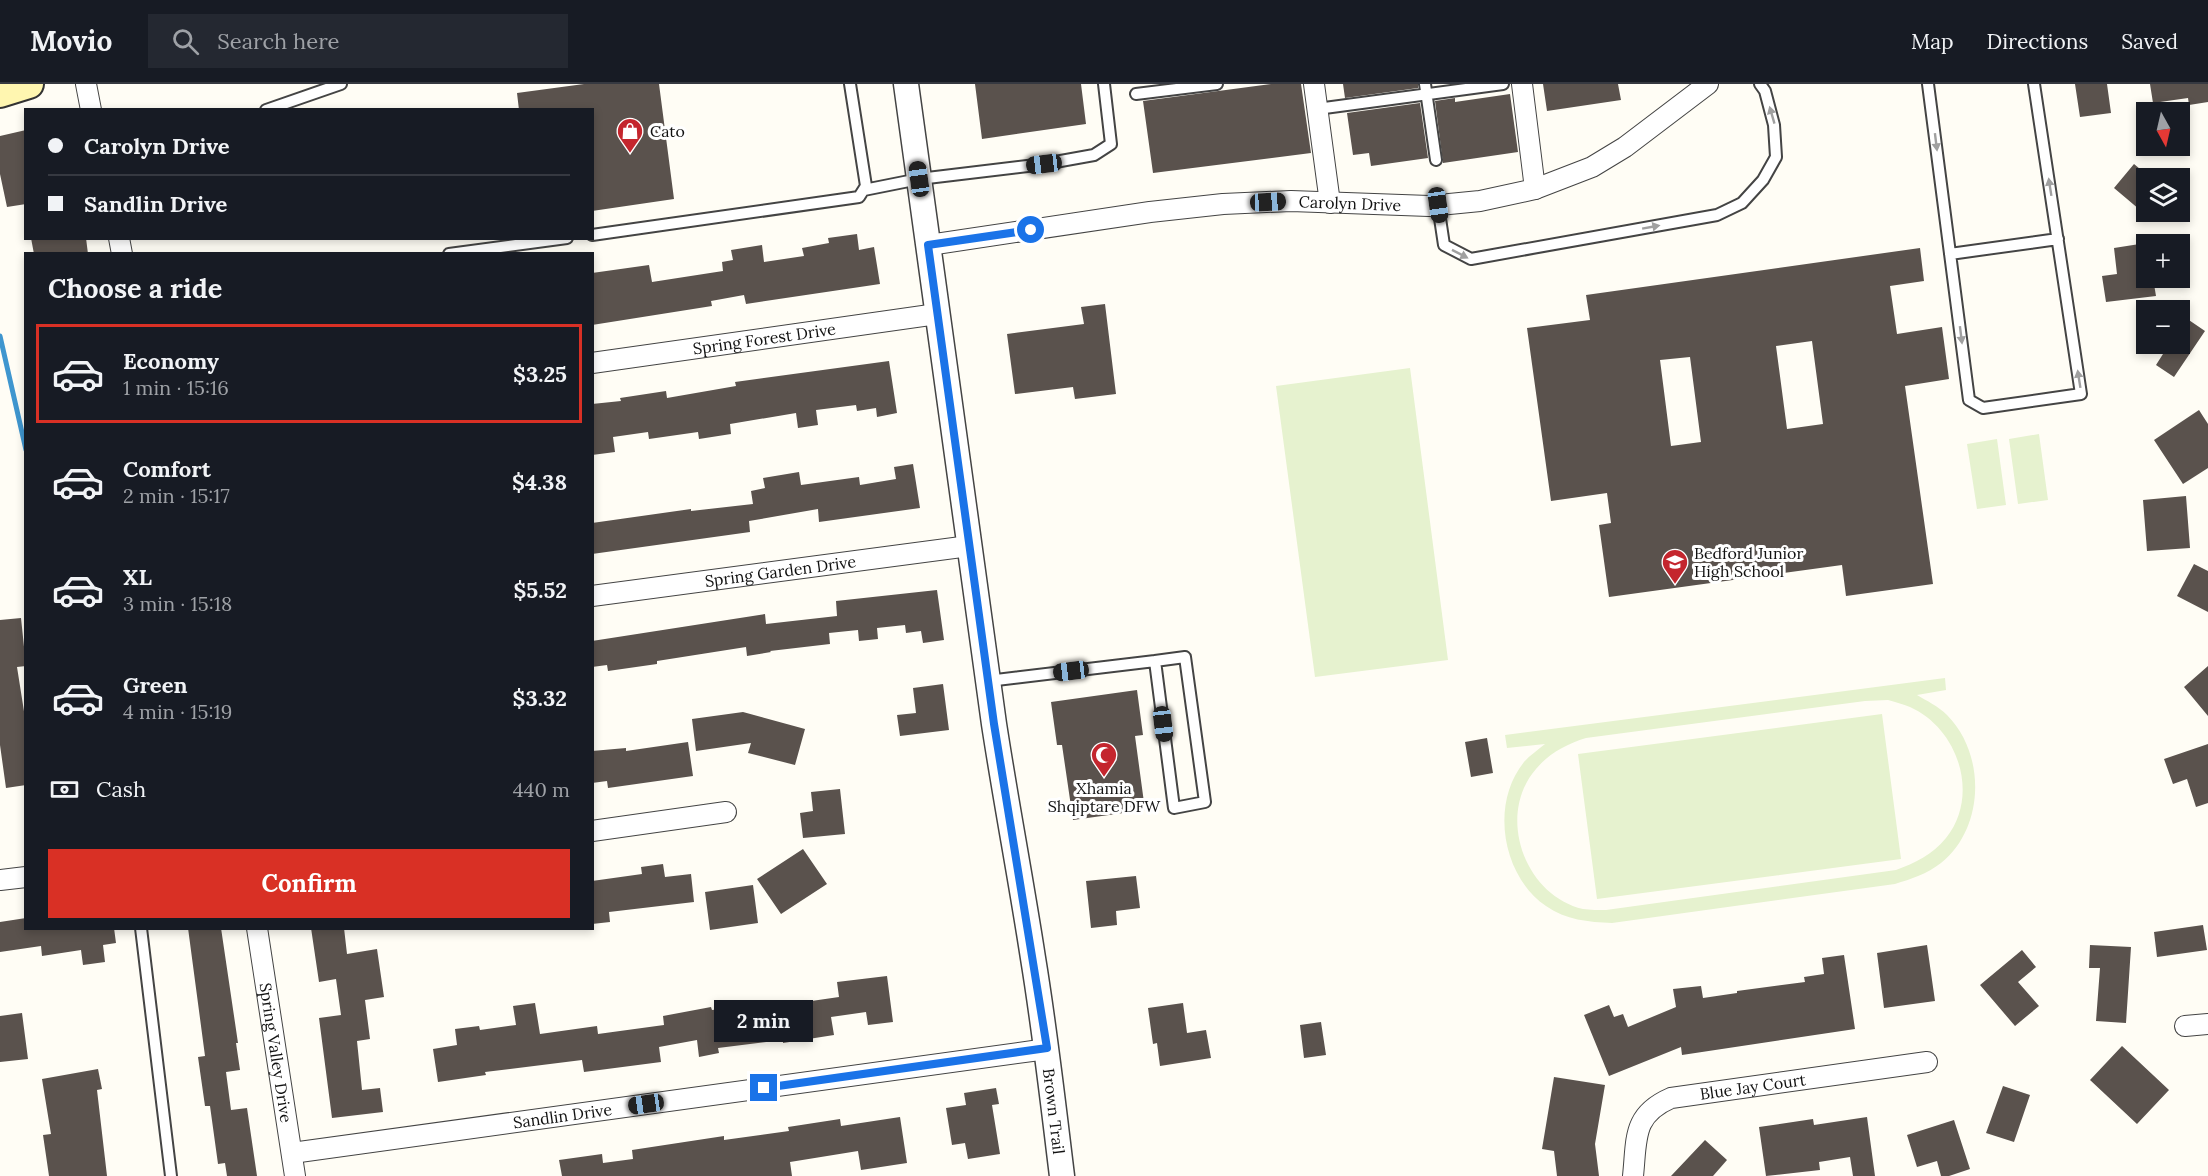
<!DOCTYPE html>
<meta charset="utf-8">
<style>
body{margin:0;font-family:Lora,serif;background:#242831;color:#f1f3f6;height:100vh;display:flex;flex-direction:column;font-size:22px;white-space:nowrap}
*{box-sizing:border-box;margin:0}
p{font-size:20px;color:#9ea1a6}
.icon{flex:none;width:33px;height:33px;fill:none;stroke:currentColor;stroke-width:2;stroke-linecap:round;stroke-linejoin:round}
.map{position:relative;flex:1;overflow:hidden}
.drawer{position:absolute;left:24px;top:168px;width:570px;height:678px;display:flex;flex-direction:column;background:#171b24;border-radius:0px;box-shadow:0 3px 9px #0003}
.drawer>*{flex:none}
.banner{position:absolute;left:24px;top:24px;width:570px;height:132px;border-radius:0px;box-shadow:0 3px 9px #0003;display:grid;align-content:center;height:132px;padding:0 24px;background:#171b24}
.needle{width:39px;rotate:172deg}
.fabs{position:absolute;left:2136px;top:18px;display:grid;gap:12px}
.fabs a{display:grid;place-items:center;width:54px;height:54px;border-radius:0px;background:#171b24;box-shadow:0 3px 9px #0003;font-size:30px}
.end{position:absolute;width:27px;height:27px;margin:-14px;border:8px solid #1a73e8;background:#fff;box-shadow:0 0 0 3px #fff}
.from{border-radius:50%}
.bubble{position:absolute;height:42px;border-radius:0px;background:#171b24;box-shadow:0 3px 9px #0003;font-size:20px;font-weight:700;line-height:42px;text-align:center}
.car{position:absolute;width:18px;height:36px;margin:-18px -9px;border-radius:8px;box-shadow:0 0 4px 2px #0007;background:linear-gradient(#222 24%,#8ab4d8 0 40%,#222 0 76%,#8ab4d8 0 86%,#222 0)}
.banner b{display:flex;align-items:center;gap:21px;height:57px;font-size:22px}
.banner b+b{border-top:2px solid #363941}
.banner i{width:15px;height:15px;background:#f1f3f6}
ul{padding:0;list-style:none}
li{display:flex;align-items:center;gap:18px;height:99px;margin:0 12px 9px;padding:0 12px;border:3px solid transparent;border-radius:0px}
li div{flex:1}
li b{display:block;font-size:22px}
li em{font-style:normal;font-weight:700}
li.current{border-color:#d93025}
li>.icon{width:54px;height:54px;stroke-width:1.5}
h2{padding:0 24px;font-size:27px;line-height:72px}
.pay{display:flex;align-items:center;gap:15px;height:66px;padding:0 24px;font-size:22px}
.pay p{margin-inline-start:auto}
.action{display:flex;gap:12px;margin-top:auto;padding:12px 24px}
.action a{flex:1;height:69px;border-radius:0px;background:#d93025;color:#fff;font-size:24px;font-weight:700;line-height:69px;text-align:center}
header{display:flex;align-items:center;gap:36px;box-sizing:border-box;height:84px;padding:0 30px;background:#171b24;border-bottom:2px solid #363941}
header strong{font-size:28px}
nav{display:flex;gap:33px;margin-inline-start:auto;font-size:21px}
.search{width:420px;height:54px;background:#242831;display:flex;align-items:center;gap:15px;box-sizing:border-box;padding:0 21px;border-radius:0px;color:#9ea1a6;font-size:22px}
.map>svg:first-child{display:block}
</style>
<header>
<strong>Movio</strong>
<div class="search"><svg class="icon" aria-label="search" viewBox="0 0 24 24"><circle cx="10" cy="10" r="6"/><path d="M15 15l6 6"/></svg>Search here</div>
<nav><a>Map</a><a>Directions</a><a>Saved</a></nav>
</header>
<div class="map">
<svg width="2208" height="1092" viewBox="0 0 2208 1092">
<rect width="100%" height="100%" fill="#fffdf5"/>
<path fill="#e6f2cf" fill-rule="evenodd" d="M1410,284l38,292 -133,17 -39,-291z
M2039,350l9,66 -30,4 -9,-65z
M1997,355l9,66 -29,4 -10,-65z
M1945,594l1,12 -29,5c10,6 21,11 30,20 39,39 38,113 -6,148 -14,11 -30,16 -46,21l-283,39c-24,-1 -46,-3 -66,-17 -44,-30 -56,-102 -22,-144 6,-7 14,-12 21,-18l-38,4 -2,-13zM1888,616c7,2 15,4 22,7 49,22 70,89 36,131 -14,17 -31,25 -50,32l-290,40c-7,0 -16,0 -23,-1 -59,-14 -87,-94 -47,-140 13,-16 31,-25 50,-31l279,-37z
M1882,630l19,145 -304,40 -19,-145z"/>
<g fill="none" stroke-linecap="round" stroke-linejoin="round">
<path stroke="#3f96cf" stroke-width="5" d="M0,252l26,114"/>
</g>
<path fill="#5a524d" fill-rule="evenodd" d="M584,0h75l15,115 -82,12v-101h-73l-2,-17z
M975,0h106l5,40 -104,15z
M1271,0h30l10,69 -158,20 -10,-72z
M1343,0h75v4l-73,10z
M1543,0h75l3,16 -74,11z
M2075,0h32l4,29 -31,4z
M2150,0h58v18l-19,3 -1,-7 -35,5z
M1510,10l8,58 -75,11 -8,-62 20,-3v4z
M1420,19l8,55 -57,8 -2,-13 -16,2 -6,-42z
M26,46v74l-19,3 -7,-33v-38z
M2134,80l12,10v41l-32,-27z
M857,150l2,16 15,-3 6,37 -134,20 -2,-9 -33,6 1,5 -120,19v-52l57,-8 3,17 71,-11 -1,-9 11,-2 -2,-10 31,-5 2,17 40,-6 -2,-8 27,-5 -1,-5z
M31,154h55l2,16h-54z
M2146,159v35h7l3,18 -50,6 -4,-26 15,-2 -3,-26z
M1920,164l4,33 -34,5 7,48 45,-7 7,52 -44,7 28,198 -87,12 -4,-31 -233,32 -10,-72 12,-2 -4,-30 -56,8 -24,-173 63,-8 -4,-25zM1812,257l11,83 -36,5 -11,-83zM1690,273l11,85 -30,4 -11,-86z
M1105,220l11,90 -41,5 -2,-12 -58,7 -8,-60 77,-10 -3,-17z
M2180,230l25,17 -31,46 -18,-12 7,-11 -16,-10h33z
M889,277l8,52 -20,4 -1,-9 -19,3 -1,-6 -40,5 2,15 -20,3 -2,-15 -66,11 1,10 -32,5 -1,-7 -49,7 -1,-7 -35,5 2,15 -23,3v-51l29,-3 -1,-3 46,-7 1,7 69,-12 -1,-4z
M2199,326l9,14v44l-25,16 -29,-44z
M913,380l7,44 -101,14 -1,-13 -69,12 1,11 -158,22v-31l99,-14v2l62,-7 -2,-13 14,-3 -2,-10 36,-6 2,13 58,-8 1,8 36,-6 -2,-12z
M2186,412l4,52 -43,3 -4,-51z
M2194,480l14,7v41l-31,-16z
M937,506l7,50 -21,3 -2,-12 -15,2 -1,-8 -28,3 1,11 -19,2 -1,-11 -29,3 1,11 -60,7 1,1 -24,4 -1,-9 -89,14v3l-49,7 -1,-6 -15,2v-26l173,-27 1,10 71,-8 -1,-15z
M21,534l5,48 -9,1 9,57v61l-20,3 -6,-43v-125z
M2208,582v50l-24,-29z
M943,600l6,46 -49,6 -3,-21 19,-2 -3,-25z
M1137,606l6,45 -8,1 10,74 -72,10 -11,-75h-5l-6,-43z
M743,628l62,17 -10,36 -47,-12 3,-10 -55,8 -4,-32z
M1487,654l6,35 -22,4 -6,-35z
M688,658l5,34 -85,12 -1,-7 -15,2v-32l34,-3v3z
M2208,660v59l-12,4 -9,-28 -14,5 -9,-25z
M840,705l5,45 -42,4 -3,-25 13,-2 -2,-19z
M803,765l24,35 -46,30 -24,-35z
M663,780l2,13 26,-3 3,28 -85,10 1,10 -18,2v-43l50,-7 -1,-7z
M1136,792l4,32 -24,3 1,14 -26,3 -5,-47z
M753,801l5,38 -48,7 -5,-38z
M26,834v10h88l2,15 -13,2 2,17 -22,3 -2,-15 -39,6 -1,-10 -41,6v-30z
M2203,841l4,25 -50,7 -3,-25z
M188,844h33l17,115h-2l4,27 -14,2 5,38 16,-2 10,68h-30l-2,-13 -7,1 -8,-58h-5l-7,-49 7,-1z
M311,844h33l3,26 30,-5 7,48 -19,3 5,39 -13,2 5,49 18,-2 3,24 -51,6 -13,-100 22,-3 -5,-36 -17,3z
M1927,861l8,56 -51,7 -7,-55z
M2090,861l41,2 -5,76 -30,-2 4,-53h-11z
M2022,866l14,17 -18,15 21,24 -24,20 -35,-41z
M1844,871l11,74 -173,26 -1,-8 -72,29 -25,-61 25,-10 5,12 9,-3 5,13 48,-20 -3,-18 28,-3 2,12 34,-5v-2l68,-9 -1,-5 20,-3 -2,-16z
M887,892l6,46 -25,3 -2,-13 -35,5 3,18 -51,8v-3l-65,8 1,5 -20,4 -2,-17 -38,7 2,15 -77,10 -2,-12 -97,12 1,3 -48,7 -5,-33 24,-4 -2,-16 24,-3 1,4 36,-5 -3,-19 22,-3 5,31 57,-8 1,8 66,-9 -1,-9 48,-9 1,3 57,-7 1,4 69,-10 -2,-15z
M1183,919l4,30 19,-3 5,28 -51,8 -3,-23 -4,1 -5,-36z
M22,929l6,46 -28,3v-46z
M1321,938l5,33 -22,3 -4,-33z
M2122,962l47,44 -32,34 -47,-44z
M98,985l4,20 -5,1 10,86h-58l-6,-41 8,-1 -9,-55z
M1554,993l51,8 -10,59 4,32h-42l-3,-25 -12,-2z
M2003,1002l27,9 -16,47 -28,-9z
M996,1004l3,16 -7,1 8,49 -32,5 -3,-16 -13,2 -6,-37 20,-3 -2,-12z
M900,1033l7,46 -46,7 -3,-19 -68,11 2,14h-230l-3,-16 43,-6 1,9 30,-4 -1,-9 92,-14v4l65,-9 -1,-4 52,-8 1,7z
M1867,1033l8,59h-22l-3,-19 -31,5 1,8 -54,6 -7,-49 54,-8 1,6z
M1954,1036l16,49 -21,7h-8l-4,-15 -20,6 -10,-32z
M1705,1056l22,20 -14,16h-42z"/>
<g fill="none" stroke-linecap="round" stroke-linejoin="round">
<g stroke="#444" stroke-width="14">
<path id="service" d="M1425,0l11,76
M1928,0l41,316 14,8 98,-14 -47,-310
M1136,10l81,-10
M1317,25l186,-25
M266,26l75,-26
M864,106l55,-11 125,-15 50,-9 17,-11 -7,-60
M1438,121l6,40 27,14 246,-44 25,-12 21,-23 13,-23 -2,-32 -9,-34 -5,-7
M592,151l267,-38 7,-11 -16,-102
M449,170l118,-16
M1950,170l108,-15
M988,597l167,-20 19,147 31,-6 -20,-145 -30,4
M141,844l30,248"/>
</g>
<g stroke="#444" stroke-width="22">
<g id="minor">
<path d="M86,0l5,26"/>
<path d="M1314,0l16,119"/>
<path d="M1522,0l13,105"/>
<path d="M119,154l3,16"/>
<path id="s1" d="M929,161l221,-33 73,-8 68,-3 138,5 51,-5 55,-12 57,-22 33,-20 83,-63"/>
<path id="s2" d="M592,279l345,-49"/>
<path id="s3" d="M592,512l377,-50"/>
<path d="M592,747l134,-19"/>
<path d="M0,796l26,-3"/>
<path id="s4" d="M257,844l38,248"/>
<path d="M2185,942l23,-2"/>
<path id="s5" d="M292,1069l755,-104"/>
<path id="s6" d="M1633,1092c4,-37 -1,-61 38,-78l256,-36"/>
</g>
</g>
<g stroke="#444" stroke-width="27">
<g id="tertiary">
<path id="s7" d="M906,0l88,640c12,78 27,156 39,234 12,73 20,145 29,218"/>
</g>
</g>
<g stroke="#333" stroke-width="32">
<path id="secondary" d="M0,9l29,-9"/>
</g>
<use href="#service" stroke="#fff" stroke-width="10"/>
<use href="#minor" stroke="#fff" stroke-width="20"/>
<use href="#tertiary" stroke="#fff" stroke-width="24"/>
<use href="#secondary" stroke="#fff6b0" stroke-width="28"/>
</g>
<defs><path id="oneway-solid" d="M-6-.8H1V-3.2L6.5 0L1 3.2V.8H-6Z" transform="scale(1.5)"/></defs>
<g fill="#a0a0a0">
<use href="#oneway-solid" transform="translate(1772 31) rotate(-106)"/>
<use href="#oneway-solid" transform="translate(1936 58) rotate(83)"/>
<use href="#oneway-solid" transform="translate(2050 103) rotate(-99)"/>
<use href="#oneway-solid" transform="translate(1651 143) rotate(-10)"/>
<use href="#oneway-solid" transform="translate(1460 170) rotate(27)"/>
<use href="#oneway-solid" transform="translate(1961 251) rotate(83)"/>
<use href="#oneway-solid" transform="translate(2079 295) rotate(-99)"/>
</g>
<g fill="none" stroke-linecap="round" stroke-linejoin="round">
<path stroke="#1a73e8" stroke-width="8" d="M764,1004l283,-40 -53,-324 -66,-479 103,-15"/>
</g>
<defs>
<g id="shop-pin" transform="scale(1.35)"><path d="M0 17L-7.5 6A9.5 9.5 0 1 1 7.5 6Z" fill="#c4262e" stroke="#fff"/><path d="M-5-2.5h2.3a2.7 3.5 0 0 1 5.4 0H5L5.5 6h-11ZM-1.5-2.5h3a1.5 2.3 0 0 0-3 0Z" fill="#fff"/></g>
<g id="school-pin" transform="scale(1.35)"><path d="M0 17L-7.5 6A9.5 9.5 0 1 1 7.5 6Z" fill="#c4262e" stroke="#fff"/><path d="M0-5L7-2L0 1L-7-2ZM-4 1L0 2.5L4 1V4Q0 6-4 4Z" fill="#fff"/></g>
<g id="mosque-pin" transform="scale(1.35)"><path d="M0 17L-7.5 6A9.5 9.5 0 1 1 7.5 6Z" fill="#c4262e" stroke="#fff"/><path d="M3.5-4.9A6 6 0 1 0 3.5 4.9A5 5 0 1 1 3.5-4.9Z" fill="#fff"/></g>
</defs>
<g fill-rule="evenodd">
<use href="#shop-pin" x="630" y="47"/>
<use href="#school-pin" x="1675" y="478"/>
<use href="#mosque-pin" x="1104" y="671"/>
</g>
<g text-anchor="middle" stroke-width="6" stroke-linejoin="round" paint-order="stroke">
<g font-size="16" fill="#111" stroke="#fff" text-anchor="start">
<text x="650" y="53">Cato</text>
<text x="1694" y="475">Bedford Junior<tspan x="1694" dy="18">High School</tspan></text>
<text x="1104" y="710" text-anchor="middle">Xhamia<tspan x="1104" dy="18">Shqiptare DFW</tspan></text>
</g>
<g font-size="16" fill="#111" stroke="#fff">
<text dy="6" stroke="none"><textPath href="#s1" startOffset="424">Carolyn Drive</textPath></text>
<text dy="6" stroke="none"><textPath href="#s2" startOffset="174">Spring Forest Drive</textPath></text>
<text dy="6" stroke="none"><textPath href="#s3" startOffset="190">Spring Garden Drive</textPath></text>
<text dy="6" stroke="none"><textPath href="#s4" startOffset="126">Spring Valley Drive</textPath></text>
<text dy="6" stroke="none"><textPath href="#s6" startOffset="176">Blue Jay Court</textPath></text>
<text dy="6" stroke="none"><textPath href="#s7" startOffset="1038">Brown Trail</textPath></text>
<text dy="6" stroke="none"><textPath href="#s5" startOffset="273">Sandlin Drive</textPath></text>
</g>
</g>
</svg>
<div class="fabs">
<a><svg class="needle" viewBox="-14 -14 28 28"><path d="M0-13l5 13h-10z" fill="#e53935"/><path d="M0 13l5-13h-10z" fill="#9ea1a6"/></svg></a>
<a><svg class="icon" aria-label="layers" viewBox="0 0 24 24"><path d="M12 4l9 5-9 5-9-5zM3 14l9 5 9-5"/></svg></a>
<a>+</a>
<a>−</a>
</div>
<i class="end from" style="left:1031px;top:146px"></i>
<i class="end" style="left:764px;top:1004px"></i>
<div class="bubble" style="left:714px;top:916px;width:99px">2 min</div>
<i class="car" style="left:1044px;top:80px;rotate:263deg"></i>
<i class="car" style="left:919px;top:95px;rotate:352deg"></i>
<i class="car" style="left:1268px;top:118px;rotate:87deg"></i>
<i class="car" style="left:1438px;top:121px;rotate:172deg"></i>
<i class="car" style="left:1071px;top:587px;rotate:263deg"></i>
<i class="car" style="left:1163px;top:640px;rotate:173deg"></i>
<i class="car" style="left:646px;top:1020px;rotate:262deg"></i>
<div class="banner">
<b><i class="from"></i>Carolyn Drive</b>
<b><i></i>Sandlin Drive</b>
</div>
<section class="drawer">
<h2>Choose a ride</h2>
<ul>
<li class="current"><svg class="icon" aria-label="car" viewBox="0 0 24 24"><path d="M5 17H2v-5l4-1 3-4h7l3 4 3 1v5h-3M9 17h6M6 11h13"/><circle cx="7" cy="17" r="2"/><circle cx="17" cy="17" r="2"/></svg><div><b>Economy</b><p>1 min · 15:16</p></div><em>$3.25</em></li>
<li><svg class="icon" aria-label="car" viewBox="0 0 24 24"><path d="M5 17H2v-5l4-1 3-4h7l3 4 3 1v5h-3M9 17h6M6 11h13"/><circle cx="7" cy="17" r="2"/><circle cx="17" cy="17" r="2"/></svg><div><b>Comfort</b><p>2 min · 15:17</p></div><em>$4.38</em></li>
<li><svg class="icon" aria-label="car" viewBox="0 0 24 24"><path d="M5 17H2v-5l4-1 3-4h7l3 4 3 1v5h-3M9 17h6M6 11h13"/><circle cx="7" cy="17" r="2"/><circle cx="17" cy="17" r="2"/></svg><div><b>XL</b><p>3 min · 15:18</p></div><em>$5.52</em></li>
<li><svg class="icon" aria-label="car" viewBox="0 0 24 24"><path d="M5 17H2v-5l4-1 3-4h7l3 4 3 1v5h-3M9 17h6M6 11h13"/><circle cx="7" cy="17" r="2"/><circle cx="17" cy="17" r="2"/></svg><div><b>Green</b><p>4 min · 15:19</p></div><em>$3.32</em></li>
</ul>
<div class="pay"><svg class="icon" aria-label="cash" viewBox="0 0 24 24"><path d="M3 7h18v10H3z"/><circle cx="12" cy="12" r="2"/></svg>Cash<p>440 m</p></div>
<div class="action"><a>Confirm</a></div>
</section>
</div>
